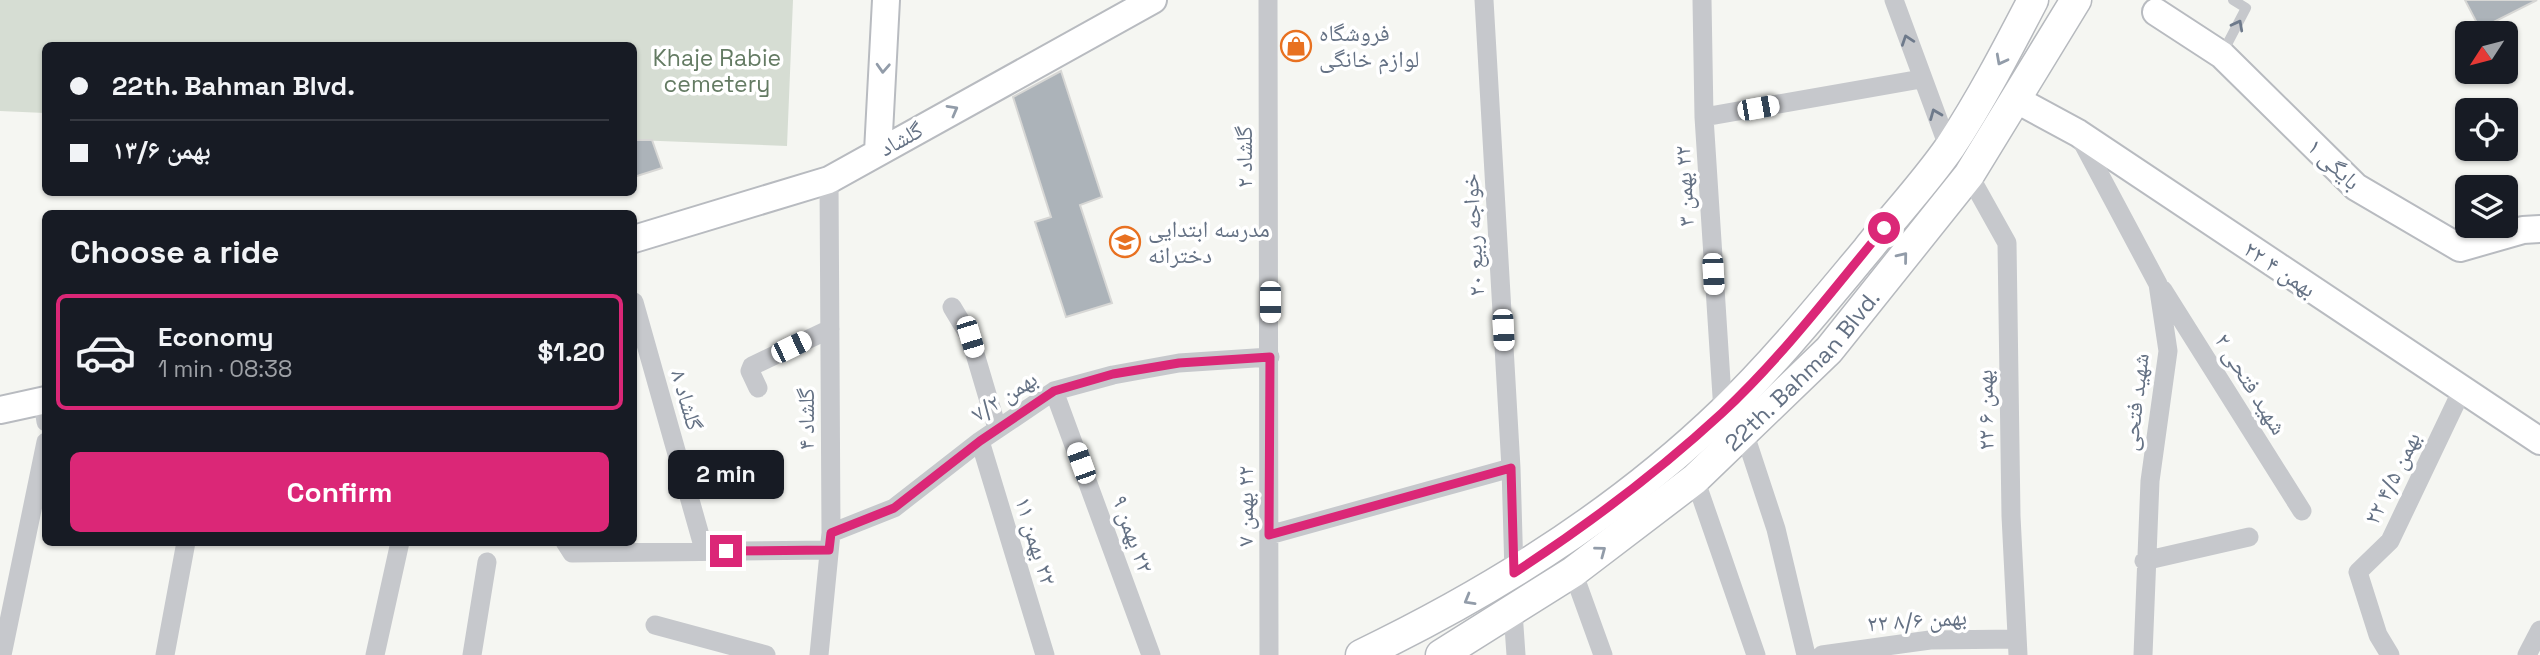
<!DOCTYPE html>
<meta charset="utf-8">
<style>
body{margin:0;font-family:"Space Grotesk","Noto Naskh Arabic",sans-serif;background:#20242c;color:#f1f3f6;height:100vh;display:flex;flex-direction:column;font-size:26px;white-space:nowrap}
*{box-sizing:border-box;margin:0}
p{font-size:23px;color:#9ea1a6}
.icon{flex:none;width:38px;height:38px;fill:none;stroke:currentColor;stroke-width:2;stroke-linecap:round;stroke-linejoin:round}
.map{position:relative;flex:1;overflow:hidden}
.details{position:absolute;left:42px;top:210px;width:595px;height:336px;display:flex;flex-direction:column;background:#171b24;border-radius:10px;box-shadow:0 2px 5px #0004}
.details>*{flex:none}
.top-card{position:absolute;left:42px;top:42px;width:595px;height:154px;border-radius:10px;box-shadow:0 2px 5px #0004;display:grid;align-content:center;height:154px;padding:0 28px;background:#171b24}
.needle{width:46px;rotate:234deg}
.buttons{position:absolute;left:2455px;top:21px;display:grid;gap:14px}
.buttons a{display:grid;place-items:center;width:63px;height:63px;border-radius:10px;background:#171b24;box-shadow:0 2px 5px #0004;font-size:35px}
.end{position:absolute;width:32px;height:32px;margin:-16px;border:9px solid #db2777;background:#fff;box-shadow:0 0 0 4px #fff}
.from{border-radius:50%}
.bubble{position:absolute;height:49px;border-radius:10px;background:#171b24;box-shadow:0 2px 5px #0004;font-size:23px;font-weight:600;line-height:49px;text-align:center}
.car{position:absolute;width:21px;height:42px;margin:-21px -10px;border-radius:9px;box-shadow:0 0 5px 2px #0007;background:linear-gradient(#fff 24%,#345 0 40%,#fff 0 76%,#345 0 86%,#fff 0)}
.top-card b{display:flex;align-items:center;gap:24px;height:66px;font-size:26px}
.top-card b+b{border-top:2px solid #363941}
.top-card i{width:18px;height:18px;background:#f1f3f6}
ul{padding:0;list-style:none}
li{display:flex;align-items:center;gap:21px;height:116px;margin:0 14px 10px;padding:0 14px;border:4px solid #363941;border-radius:10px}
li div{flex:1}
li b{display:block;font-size:26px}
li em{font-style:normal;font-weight:600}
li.on{border-color:#db2777}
li>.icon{width:63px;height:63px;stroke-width:1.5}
h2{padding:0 28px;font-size:32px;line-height:84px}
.cta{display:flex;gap:14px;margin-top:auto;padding:14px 28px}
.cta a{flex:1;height:80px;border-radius:10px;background:#db2777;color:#fff;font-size:28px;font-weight:600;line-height:80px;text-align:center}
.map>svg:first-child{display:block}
</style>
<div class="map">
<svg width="2540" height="655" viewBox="0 0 2540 655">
<rect width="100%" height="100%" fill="#f5f6f2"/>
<path fill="#d6ddd3" d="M0,0h793l-6,146 -153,-6v-94h-588l-1,67 -45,-2z"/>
<path fill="#acb3b9" stroke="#d7d7d5" stroke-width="2" d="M2465,0h72l-57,29z
M1061,71l41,126 -22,8 32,98 -46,14 -31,-95 16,-5 -38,-120z
M634,140h18l10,28 -28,9z"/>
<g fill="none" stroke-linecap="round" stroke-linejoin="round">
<g stroke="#b8bbc0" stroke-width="30">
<path id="secondary" d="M2156,12l66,43 134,132 104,61 63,-18 17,-1
M2017,100l61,33 462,308
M878,152l8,-152
M634,239l195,-59 324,-180
M0,410l46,-10"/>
</g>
<g stroke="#b6b9be" stroke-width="33">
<g id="primary">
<path d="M1361,655c131,-63 257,-142 362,-243 52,-50 98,-107 144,-162 27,-34 58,-67 83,-103 31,-47 57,-97 83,-147"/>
<path id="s1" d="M1441,655l132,-83 122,-93 134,-129 140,-175 107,-175"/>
</g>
</g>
<path stroke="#c6c8cc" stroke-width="10" d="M2222,54l24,-46 -13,-8"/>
<path stroke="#c6c8cc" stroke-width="19" d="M1268,0l1,655
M1484,0l27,468 3,105
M1702,0l2,117 19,295
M1894,0l55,149
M1704,117l217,-38
M2078,134l80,150 10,67 -18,130 -7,174
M1969,175l38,68 4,273 7,139
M2163,290l139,221
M634,302l69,244 -3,5
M952,307l18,30 27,91
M758,388l-8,-17 2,-5 78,-37
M1054,391l97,264
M43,401l3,21
M1745,435l31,94 30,126
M980,441l65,214
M1695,479l61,176
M831,533l63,-25 86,-67 74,-50 59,-16 66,-12 91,-6
M1269,535l242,-67
M565,542l7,11 257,-3
M2144,561l105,-24
M1573,572l30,83
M1513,612l3,43
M655,625l111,30
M2,655l44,-213
M165,655l21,-113
M375,655l25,-113
M472,655l15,-93
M819,655l12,-122 -2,-353
M1822,655l108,-15 87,-1
M2390,655l-12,-20 -20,-63 32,-31 71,-149
M2527,655l13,-25"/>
<use href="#secondary" stroke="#fff" stroke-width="26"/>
<use href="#primary" stroke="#fff" stroke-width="30"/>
</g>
<defs><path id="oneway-chevron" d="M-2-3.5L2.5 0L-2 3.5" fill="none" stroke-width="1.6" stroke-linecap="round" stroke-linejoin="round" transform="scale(1.75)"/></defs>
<g stroke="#6e7a8b">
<use href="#oneway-chevron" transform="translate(2238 25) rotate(-62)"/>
<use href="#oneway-chevron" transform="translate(1907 40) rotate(-109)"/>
<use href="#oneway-chevron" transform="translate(1935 114) rotate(-112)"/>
</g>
<g stroke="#929ca9">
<use href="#oneway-chevron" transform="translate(2001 60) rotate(118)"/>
<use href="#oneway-chevron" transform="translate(883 68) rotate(93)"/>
<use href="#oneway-chevron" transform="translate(953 110) rotate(-29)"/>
<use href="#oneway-chevron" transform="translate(1903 257) rotate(-51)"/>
<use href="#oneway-chevron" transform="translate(1601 551) rotate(-37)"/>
<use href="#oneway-chevron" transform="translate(1469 600) rotate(150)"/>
</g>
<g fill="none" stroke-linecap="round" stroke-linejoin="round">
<path stroke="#db2777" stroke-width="9" d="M726,551l103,-1 2,-17 63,-25 86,-67 74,-50 59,-17 66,-11 91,-6 -1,178 242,-67 3,105c72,-47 144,-101 208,-160 60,-56 110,-122 162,-185"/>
</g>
<defs>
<g id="shop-ring" transform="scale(1.575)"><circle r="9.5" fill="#fff" stroke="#e87121" stroke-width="1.5"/><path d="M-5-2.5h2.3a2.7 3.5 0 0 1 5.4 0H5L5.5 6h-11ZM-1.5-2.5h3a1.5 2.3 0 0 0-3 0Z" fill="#e87121"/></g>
<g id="school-ring" transform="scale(1.575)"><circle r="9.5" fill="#fff" stroke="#e87121" stroke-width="1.5"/><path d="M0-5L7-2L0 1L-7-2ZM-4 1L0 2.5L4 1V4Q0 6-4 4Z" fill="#e87121"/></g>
</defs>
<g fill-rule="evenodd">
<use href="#shop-ring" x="1296" y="46"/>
<use href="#school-ring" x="1125" y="242"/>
</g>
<g text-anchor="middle" stroke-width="7" stroke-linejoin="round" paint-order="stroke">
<g font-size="23" fill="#647184" stroke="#fff" text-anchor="start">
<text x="1319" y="41">فروشگاه<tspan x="1319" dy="26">لوازم خانگی</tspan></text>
<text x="1148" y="237">مدرسه ابتدایی<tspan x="1148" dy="26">دخترانه</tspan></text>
</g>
<g font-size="23" fill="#647b63" stroke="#fff">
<text x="717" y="66">Khaje Rabie<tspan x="717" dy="26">cemetery</tspan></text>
</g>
<g font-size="23" fill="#647184" stroke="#fff">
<text transform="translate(901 139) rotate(-29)" y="8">گلشاد</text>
<text transform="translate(1244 157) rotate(-90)" y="8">گلشاد ۲</text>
<text transform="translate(2334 164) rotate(43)" y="8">بایگی ۱</text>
<text transform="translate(1684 186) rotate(-93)" y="8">٢٢ بهمن ۳</text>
<text transform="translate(1473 235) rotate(-93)" y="8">خواجه ربیع ۲۰</text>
<text transform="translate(2280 269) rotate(34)" y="8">۲۲ بهمن ۴</text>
<text dy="8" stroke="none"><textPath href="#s1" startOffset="462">22th. Bahman Blvd.</textPath></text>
<text transform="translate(2251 384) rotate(58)" y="8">شهید فتحی ۲</text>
<text transform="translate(1004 396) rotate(-33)" y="8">بهمن ۷/۲</text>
<text transform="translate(687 400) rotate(74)" y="8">گلشاد ۸</text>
<text transform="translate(2135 402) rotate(-83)" y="8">شهید فتحی</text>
<text transform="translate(1985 410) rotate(-91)" y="8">۲۲ بهمن ۶</text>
<text transform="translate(806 419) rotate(-90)" y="8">گلشاد ۴</text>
<text transform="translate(2392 478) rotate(-64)" y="8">۲۲ بهمن ۴/۵</text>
<text transform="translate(1245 506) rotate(-90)" y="8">٢٢ بهمن ٧</text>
<text transform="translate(1133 534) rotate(70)" y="8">٢٢ بهمن ۹</text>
<text transform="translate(1036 541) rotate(73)" y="8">٢٢ بهمن ١١</text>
<text transform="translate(1917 620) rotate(-4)" y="8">۲۲ بهمن ۸/۶</text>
</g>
</g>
</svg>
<div class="buttons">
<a><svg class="needle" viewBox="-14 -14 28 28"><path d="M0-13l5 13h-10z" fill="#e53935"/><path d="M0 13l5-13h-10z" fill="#9ea1a6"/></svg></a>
<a><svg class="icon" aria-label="locate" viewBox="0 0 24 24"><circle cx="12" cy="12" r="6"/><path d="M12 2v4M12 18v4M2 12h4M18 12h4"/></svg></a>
<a><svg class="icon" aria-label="layers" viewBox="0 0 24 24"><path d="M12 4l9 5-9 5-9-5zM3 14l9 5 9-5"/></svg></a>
</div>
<i class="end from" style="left:1884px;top:228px"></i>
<i class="end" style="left:726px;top:551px"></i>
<div class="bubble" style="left:668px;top:450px;width:116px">2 min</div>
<i class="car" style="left:1758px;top:108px;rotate:80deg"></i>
<i class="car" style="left:1713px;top:274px;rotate:177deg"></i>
<i class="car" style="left:1270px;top:302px;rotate:180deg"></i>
<i class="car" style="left:1503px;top:330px;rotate:177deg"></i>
<i class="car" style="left:970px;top:337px;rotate:163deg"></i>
<i class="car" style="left:791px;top:347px;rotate:64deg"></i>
<i class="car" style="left:1081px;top:463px;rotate:340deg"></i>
<div class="top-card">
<b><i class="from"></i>22th. Bahman Blvd.</b>
<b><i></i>بهمن ۱۳/۶</b>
</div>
<section class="details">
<h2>Choose a ride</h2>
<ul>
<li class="on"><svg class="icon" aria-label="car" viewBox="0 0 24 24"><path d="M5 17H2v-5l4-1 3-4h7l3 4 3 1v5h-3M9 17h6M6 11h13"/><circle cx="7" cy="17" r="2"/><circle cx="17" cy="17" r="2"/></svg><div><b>Economy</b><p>1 min · 08:38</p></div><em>$1.20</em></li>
</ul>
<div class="cta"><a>Confirm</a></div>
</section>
</div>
